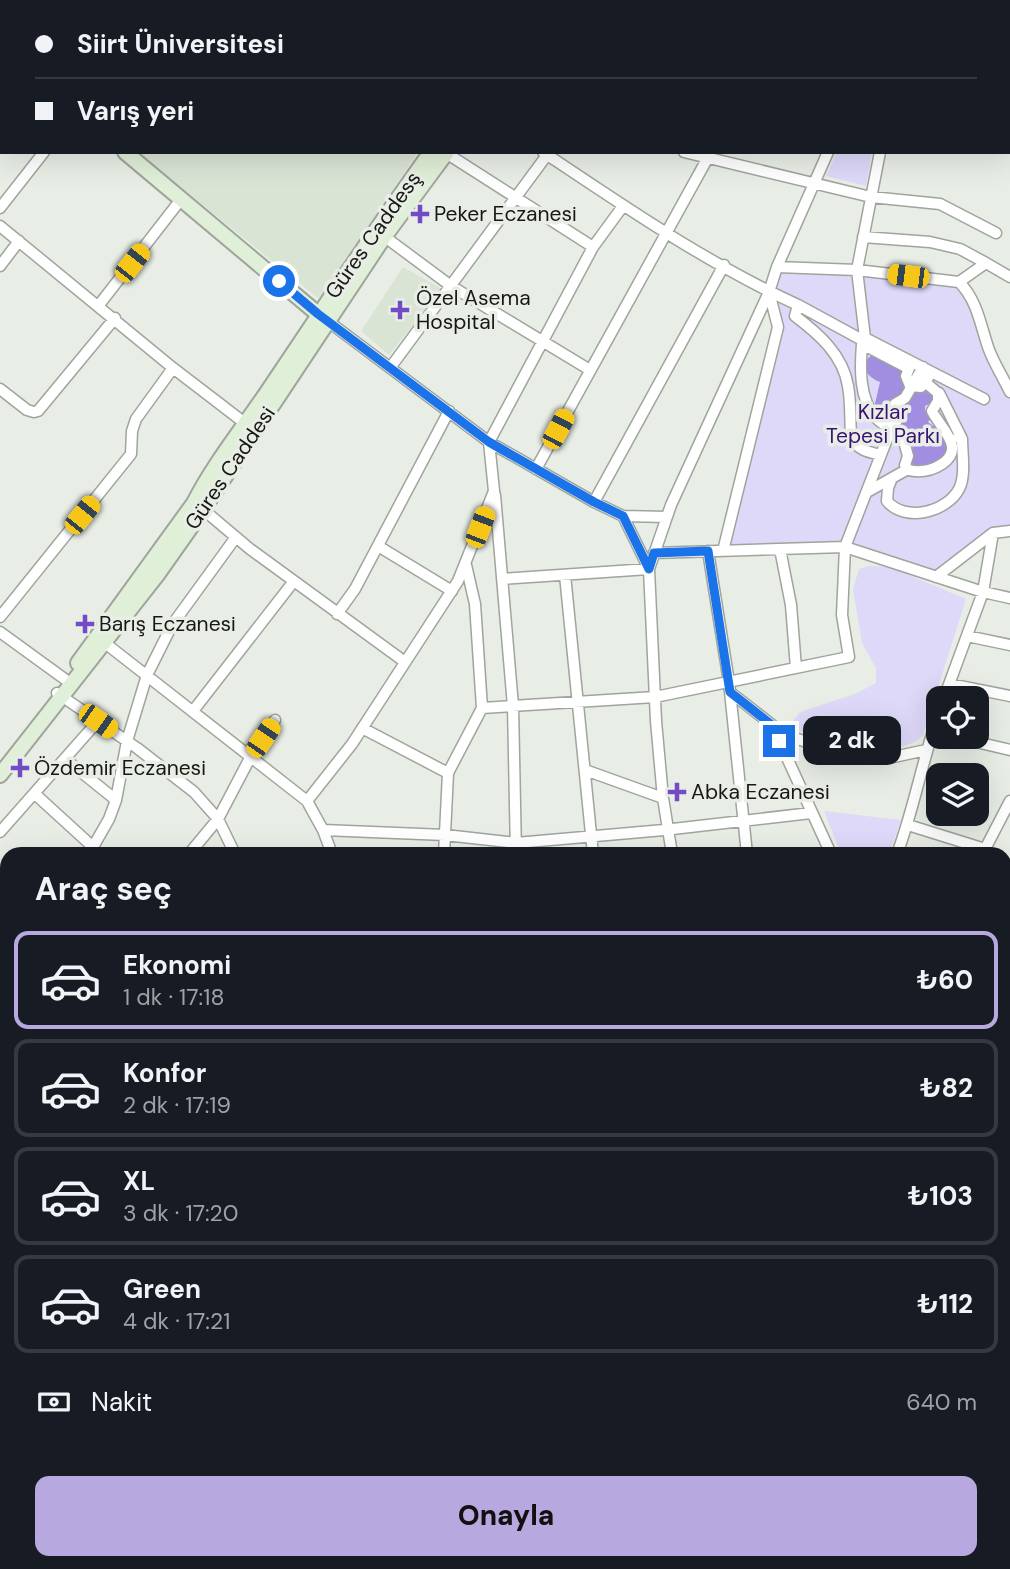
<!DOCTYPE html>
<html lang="tr">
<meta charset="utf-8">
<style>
body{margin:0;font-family:"DM Sans",sans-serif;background:#20242c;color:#f1f3f6;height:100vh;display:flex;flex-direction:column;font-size:26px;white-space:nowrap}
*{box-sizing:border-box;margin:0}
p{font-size:23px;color:#9ea1a6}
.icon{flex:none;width:38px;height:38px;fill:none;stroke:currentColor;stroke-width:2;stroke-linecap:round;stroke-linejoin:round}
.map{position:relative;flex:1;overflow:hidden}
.details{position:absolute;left:0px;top:847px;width:1012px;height:723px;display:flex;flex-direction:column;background:#171b24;border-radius:21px 21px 0 0;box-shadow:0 7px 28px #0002}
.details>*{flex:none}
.top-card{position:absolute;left:0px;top:0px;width:1012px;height:154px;box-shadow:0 7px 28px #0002;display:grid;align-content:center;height:154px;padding:0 35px;background:#171b24}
.tools{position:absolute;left:926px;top:686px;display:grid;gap:14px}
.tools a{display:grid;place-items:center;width:63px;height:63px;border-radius:14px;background:#171b24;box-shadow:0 7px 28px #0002;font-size:35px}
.end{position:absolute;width:32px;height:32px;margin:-16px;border:9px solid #1a73e8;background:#fff;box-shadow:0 0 0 4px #fff}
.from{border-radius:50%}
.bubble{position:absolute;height:49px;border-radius:14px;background:#171b24;box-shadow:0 7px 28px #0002;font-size:23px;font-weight:800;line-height:49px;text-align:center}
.car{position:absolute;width:21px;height:42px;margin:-21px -10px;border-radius:9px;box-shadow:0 0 5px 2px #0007;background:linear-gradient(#f5c518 24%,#345 0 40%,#f5c518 0 76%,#345 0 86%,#f5c518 0)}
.top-card b{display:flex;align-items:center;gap:24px;height:66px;font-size:26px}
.top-card b+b{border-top:2px solid #363941}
.top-card i{width:18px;height:18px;background:#f1f3f6}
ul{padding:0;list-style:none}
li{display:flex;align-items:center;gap:21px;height:98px;margin:0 14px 10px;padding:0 21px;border:4px solid #363941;border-radius:14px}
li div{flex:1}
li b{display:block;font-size:26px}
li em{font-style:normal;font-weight:800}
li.current{border-color:#b8a8e0}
li>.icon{width:63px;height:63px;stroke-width:1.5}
h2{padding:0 35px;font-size:32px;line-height:84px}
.pay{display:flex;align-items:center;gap:18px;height:77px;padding:0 35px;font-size:26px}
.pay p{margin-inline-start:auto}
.button{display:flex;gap:14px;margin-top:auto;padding:14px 35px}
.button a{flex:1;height:80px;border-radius:14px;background:#b8a8e0;color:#111;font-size:28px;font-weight:800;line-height:80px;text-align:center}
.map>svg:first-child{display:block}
</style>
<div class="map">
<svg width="1010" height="1569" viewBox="0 0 1010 1569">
<rect width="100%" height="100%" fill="#e8eee5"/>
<path fill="#dae4d5" d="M137,152h281l-99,147z
M403,267l39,22 -53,66 -28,-24z"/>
<path fill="#ded8f9" d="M837,152h35l-6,34 -40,-10z
M777,267l182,15 51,110v139l-17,2 -57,44 -91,-30 -122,4 55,-224 -9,-35z
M868,566l22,1 76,32 -43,136c-16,20 -65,13 -88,8 -16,-3 -32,-11 -46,-17l11,-14 55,-18 21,-11v-15l-14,-25 -9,-54 6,-20z
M824,811l77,9 -12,34h-48z"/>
<path fill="#a28ee1" d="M874,354l32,17 -1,3 21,12 9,10 -2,6 -8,4v4l7,7 -4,5c6,5 15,10 18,15 10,15 -11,32 -24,31 -4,0 -8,-1 -12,-2 12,-40 -20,-34 -36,-58l6,-26c-14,-5 -23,-19 -6,-28z"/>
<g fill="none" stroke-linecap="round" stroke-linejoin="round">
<g stroke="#9fa49d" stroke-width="13">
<path id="street" d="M295,0l3,2
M431,0l2,2
M518,0l2,2
M627,0l3,2
M987,0v2
M94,2l2,-2
M466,2l1,-2
M894,2l1,-2
M543,152c82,55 165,112 255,153l-3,11c24,18 48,39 53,70 3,16 2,34 3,51 6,13 17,15 30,18
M684,152l187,45 69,7 56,29
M880,152l-23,118 8,68 119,61
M446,153l147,94
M0,208l44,-56
M0,226l173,142 73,56
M381,234l70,52 139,84
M863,237l67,5 30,7 26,14 -27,19
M986,263l24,14
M0,266l19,-25
M777,267l80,3 102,12c18,18 21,41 29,65 5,15 15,30 22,45
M99,305l83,-107
M798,305l66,36
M325,319l164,123 105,60 29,14 44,1
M911,363l-5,13 4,10 11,1 7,-9
M390,368l157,-213
M908,368l-46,-24c-2,24 -3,55 14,74 8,8 19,13 27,20l5,18 -3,9 3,5c12,3 23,1 34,-6 24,-16 -1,-35 -10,-53l6,-10v-8l-12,-10
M0,389l27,21 7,2 4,-1 77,-93
M939,393l23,46 -4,-2
M536,469l175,-317
M892,478l-4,10 -1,13c18,22 60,11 72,-12 7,-13 3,-36 3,-50
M867,492l41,-23
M495,495l18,211 3,148
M594,502l130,-237
M199,506l51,43 155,113
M623,516l26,53
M993,533l-10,59 27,6
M378,546l74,45
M780,549l11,56 5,63
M708,551l21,131 18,172
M723,551l55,-224 -9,-35
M654,553l191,-6 138,45 -39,106
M565,575l28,279
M936,577l57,-44 17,-2
M502,579l147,-10
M337,614l18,-25 94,-178
M0,617l131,-163 1,-23 4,-12 37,-51
M0,632l66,48
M967,636l43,9
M105,643l202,158 16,29 9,24
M950,684l60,12
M730,692l55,43 50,16 33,6 21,1 37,-8
M57,693l80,55 57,44 24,27 17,35
M482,708l173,-11 194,-40 -7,-42 3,-68 46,-118 7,-10 -4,-11 1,-4 10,-6 18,-31
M193,711l101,-130
M773,727l58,127
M362,728l86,45
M955,737l55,13
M65,759l51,41
M585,770l78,28
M35,794l58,53
M307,801l45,-57 106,-163 36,-90 -5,-49 104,-195 30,-41
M908,825l77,24
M323,830l122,5 71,8 148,-13 147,-17
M0,832l98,-111
M983,853l27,-52
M89,854l20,-35 7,-19 11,-59 20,-66 25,-50 64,-88
M189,854l29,-35 33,-63 24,-36
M444,854l4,-81 34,-65 -7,-104 -9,-39
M672,854l-9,-56 -7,-77 -7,-152 22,-64 98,-213 8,-25 51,-115
M897,854c17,-45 25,-93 41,-138
M0,966l7,-6
M1004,979l6,1
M0,1034l7,5
M1004,1064h6
M0,1098l7,-9
M1004,1109l6,-6
M0,1132l7,5
M1004,1161h6
M0,1175l7,6
M0,1249l7,15
M1004,1332h6
M0,1562h7
M217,1563l3,6
M293,1563l3,6
M390,1563l4,6
M478,1563l3,6
M695,1563l13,6
M32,1569l27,-6
M244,1569l8,-6
M362,1569l9,-6
M542,1569l3,-6
M601,1569l3,-6
M670,1569l3,-6
M739,1569l3,-6
M817,1569l3,-6"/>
</g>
<g stroke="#9fa49d" stroke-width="18">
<path id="secondary" d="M0,56l2,1
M125,152l193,162
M78,663l116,-160c22,-43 54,-81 80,-121 52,-77 102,-154 157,-230
M0,775l157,-200 43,-61 184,-277 63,-85
M108,1563l1,6
M119,1563l6,6"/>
</g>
<g stroke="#ccc" stroke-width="18">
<path id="primary" d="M1004,1441l6,-55
M992,1569v-6
M1005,1569l5,-52"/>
</g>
<use href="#street" stroke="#fff" stroke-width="10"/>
<use href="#secondary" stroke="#e0efd8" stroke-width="14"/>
<use href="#primary" stroke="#c1e0b0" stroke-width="14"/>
</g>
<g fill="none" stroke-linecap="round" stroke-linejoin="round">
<path stroke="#1a73e8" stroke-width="9" d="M279,281l39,33 171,128 105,60 29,14 26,53 5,-16 54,-2 22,141 42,33 7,16"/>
</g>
<g fill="#734cc5" stroke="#e8eee5" stroke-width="2.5">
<path d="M416.5 203.5h7v7h7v7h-7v7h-7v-7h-7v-7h7z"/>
<path d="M396.5 299.5h7v7h7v7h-7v7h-7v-7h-7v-7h7z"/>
<path d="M81.5 613.5h7v7h7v7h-7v7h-7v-7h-7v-7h7z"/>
<path d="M16.5 757.5h7v7h7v7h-7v7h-7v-7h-7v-7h7z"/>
<path d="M673.5 781.5h7v7h7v7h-7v7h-7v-7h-7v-7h7z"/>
</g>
<g text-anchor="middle" stroke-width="7" stroke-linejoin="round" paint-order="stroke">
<g font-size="21" fill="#161815" stroke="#e8eee5" text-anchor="start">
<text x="434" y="221">Peker Eczanesi</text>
<text x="416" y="305">Özel Asema<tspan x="416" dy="24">Hospital</tspan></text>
<text x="99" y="631">Barış Eczanesi</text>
<text x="34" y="775">Özdemir Eczanesi</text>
<text x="691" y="799">Abka Eczanesi</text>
</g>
<g font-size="21" fill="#161815" stroke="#e8eee5">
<text transform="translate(373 235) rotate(-55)" y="7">Güres Caddesş</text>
<text transform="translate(230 468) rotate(-56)" y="7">Güres Caddesi</text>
</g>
<g font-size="21" fill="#3a1274" stroke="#e8eee5">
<text x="883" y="419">Kızlar<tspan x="883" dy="24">Tepesi Parkı</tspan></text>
</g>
</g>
</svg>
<div class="tools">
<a><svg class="icon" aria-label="locate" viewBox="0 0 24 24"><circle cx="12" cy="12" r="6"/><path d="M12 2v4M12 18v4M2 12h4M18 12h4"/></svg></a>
<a><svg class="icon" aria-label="layers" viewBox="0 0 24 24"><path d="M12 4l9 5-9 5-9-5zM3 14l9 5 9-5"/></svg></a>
</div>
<i class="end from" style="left:279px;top:281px"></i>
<i class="end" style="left:779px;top:741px"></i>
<div class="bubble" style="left:803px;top:716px;width:98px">2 dk</div>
<i class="car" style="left:132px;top:263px;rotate:38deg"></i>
<i class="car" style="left:908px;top:276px;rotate:277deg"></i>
<i class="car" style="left:558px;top:429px;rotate:28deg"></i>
<i class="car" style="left:82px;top:515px;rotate:39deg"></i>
<i class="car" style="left:480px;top:527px;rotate:21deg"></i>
<i class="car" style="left:98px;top:721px;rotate:125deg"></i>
<i class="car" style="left:263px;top:738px;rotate:34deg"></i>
<div class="top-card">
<b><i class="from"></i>Siirt Üniversitesi</b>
<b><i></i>Varış yeri</b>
</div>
<section class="details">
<h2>Araç seç</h2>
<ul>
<li class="current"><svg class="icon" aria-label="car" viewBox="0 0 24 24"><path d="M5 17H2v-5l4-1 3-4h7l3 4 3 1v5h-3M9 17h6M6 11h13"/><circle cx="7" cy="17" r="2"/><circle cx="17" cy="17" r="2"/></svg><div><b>Ekonomi</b><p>1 dk · 17:18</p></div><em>₺60</em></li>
<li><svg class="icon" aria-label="car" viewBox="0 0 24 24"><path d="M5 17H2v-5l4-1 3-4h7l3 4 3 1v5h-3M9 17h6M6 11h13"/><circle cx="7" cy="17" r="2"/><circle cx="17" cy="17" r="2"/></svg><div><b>Konfor</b><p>2 dk · 17:19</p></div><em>₺82</em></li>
<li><svg class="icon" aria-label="car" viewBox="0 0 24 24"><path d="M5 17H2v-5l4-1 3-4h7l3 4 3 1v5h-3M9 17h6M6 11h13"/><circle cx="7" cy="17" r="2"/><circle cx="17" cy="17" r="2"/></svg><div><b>XL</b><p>3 dk · 17:20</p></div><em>₺103</em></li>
<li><svg class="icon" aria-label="car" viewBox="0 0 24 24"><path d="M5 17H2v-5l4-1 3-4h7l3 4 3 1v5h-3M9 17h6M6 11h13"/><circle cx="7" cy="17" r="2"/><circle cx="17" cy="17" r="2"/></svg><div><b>Green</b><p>4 dk · 17:21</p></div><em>₺112</em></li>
</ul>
<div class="pay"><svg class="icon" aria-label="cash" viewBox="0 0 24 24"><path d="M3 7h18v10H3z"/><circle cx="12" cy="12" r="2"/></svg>Nakit<p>640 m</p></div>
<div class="button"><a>Onayla</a></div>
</section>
</div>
